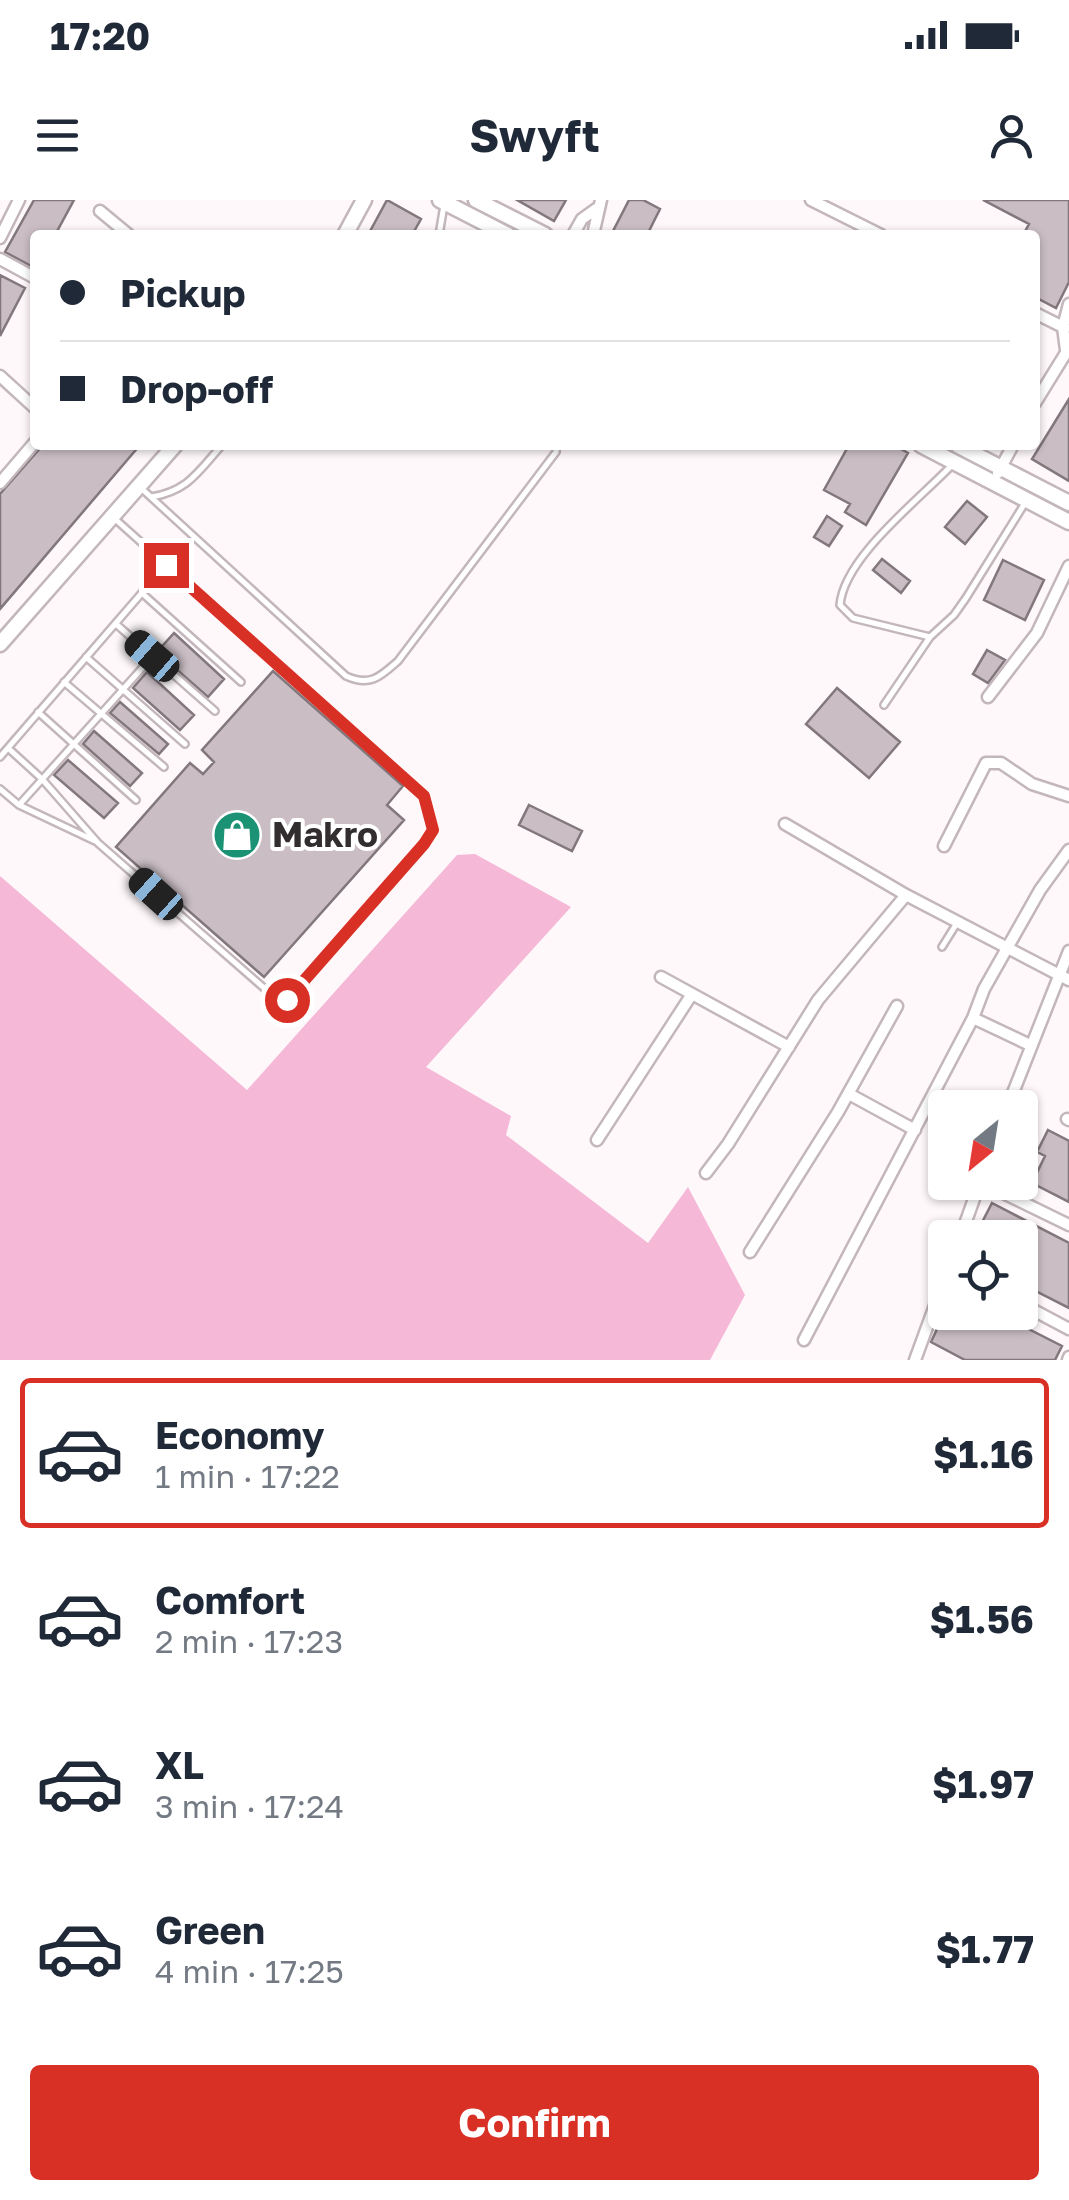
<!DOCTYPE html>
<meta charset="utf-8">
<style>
body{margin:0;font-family:"Golos Text",sans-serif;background:#f6f6f7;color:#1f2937;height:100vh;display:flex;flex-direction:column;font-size:38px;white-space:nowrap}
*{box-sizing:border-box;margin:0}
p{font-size:32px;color:#747a83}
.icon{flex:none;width:55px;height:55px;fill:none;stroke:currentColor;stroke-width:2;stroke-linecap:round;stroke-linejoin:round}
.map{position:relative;height:1160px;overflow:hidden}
.panel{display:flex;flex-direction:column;background:#fff;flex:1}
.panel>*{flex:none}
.banner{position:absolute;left:30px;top:30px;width:1010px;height:220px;border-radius:10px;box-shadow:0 2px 8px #0004;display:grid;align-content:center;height:220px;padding:0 30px;background:#fff}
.needle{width:65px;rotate:210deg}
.buttons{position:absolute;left:928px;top:890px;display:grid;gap:20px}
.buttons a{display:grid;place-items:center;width:110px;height:110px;border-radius:10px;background:#fff;box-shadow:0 2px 8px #0004;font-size:50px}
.end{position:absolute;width:45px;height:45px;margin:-22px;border:12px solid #d93025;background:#fff;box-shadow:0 0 0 5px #fff}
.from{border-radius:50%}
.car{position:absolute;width:30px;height:60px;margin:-30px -15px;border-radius:12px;box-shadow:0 0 8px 2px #0007;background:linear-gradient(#222 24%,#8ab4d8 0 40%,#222 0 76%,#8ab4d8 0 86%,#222 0)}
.banner b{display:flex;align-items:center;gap:35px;height:95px;font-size:38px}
.banner b+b{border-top:2px solid #e0e1e3}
.banner i{width:25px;height:25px;background:#1f2937}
ul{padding:18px 0 0;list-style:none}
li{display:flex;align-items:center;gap:30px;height:150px;margin:0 20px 15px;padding:0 10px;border:5px solid transparent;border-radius:10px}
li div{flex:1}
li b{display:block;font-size:38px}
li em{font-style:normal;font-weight:700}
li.active{border-color:#d93025}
li>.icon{width:90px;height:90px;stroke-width:1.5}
.primary-button{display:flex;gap:20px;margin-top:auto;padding:20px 30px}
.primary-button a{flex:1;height:115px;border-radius:10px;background:#d93025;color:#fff;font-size:40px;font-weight:700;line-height:115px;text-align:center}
.status{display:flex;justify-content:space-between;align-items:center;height:70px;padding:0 50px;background:#fff;direction:ltr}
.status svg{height:28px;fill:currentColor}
header{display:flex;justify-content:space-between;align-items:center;height:130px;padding:0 30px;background:#fff;font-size:45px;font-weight:700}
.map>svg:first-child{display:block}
</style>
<div class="status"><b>17:20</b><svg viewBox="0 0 49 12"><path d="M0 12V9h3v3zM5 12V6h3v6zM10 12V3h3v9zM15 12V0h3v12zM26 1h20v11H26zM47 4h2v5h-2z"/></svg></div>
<header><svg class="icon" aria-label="menu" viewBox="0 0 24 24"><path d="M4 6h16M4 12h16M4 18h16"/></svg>Swyft<svg class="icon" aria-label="person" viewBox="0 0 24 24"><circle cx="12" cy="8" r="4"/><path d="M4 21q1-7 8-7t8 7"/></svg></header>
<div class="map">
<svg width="1069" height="1160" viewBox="0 0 1069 1160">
<rect width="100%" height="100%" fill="#fef8fb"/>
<path fill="#f5b8d6" d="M475,654l96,53 -145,160 85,49 -5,19 142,108 40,-56 57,108 -35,65h-710v-484l247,214 210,-235z"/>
<path fill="#cabec4" stroke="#82777c" stroke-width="2.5" d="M34,0h40l-19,35h-20v33l-30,-16z
M387,0l34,19 -9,16h-44z
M517,0h49l-12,21z
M629,0h14l17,9 -13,26h-36z
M983,0h86v82l-13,26 -21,-11v-62h-12l6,-11z
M0,75l25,13 -25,48z
M1069,199v82l-37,-22z
M43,245h97l-140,164v-115z
M849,245h45l14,8 -42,72 -21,-13 5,-8 -26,-14z
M967,301l20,16 -22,27 -20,-17z
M827,316l15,10 -13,20 -15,-9z
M882,359l28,22 -9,12 -28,-23z
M1003,360l41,20 -19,40 -41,-20z
M174,433l50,46 -16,18 -51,-45z
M987,450l18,10 -17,23 -15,-9z
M273,471l130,115 -16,19 17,15 -140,157 -148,-130 74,-84 13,11 11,-12 -12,-12z
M147,472l47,43 -14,15 -47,-42z
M837,488l63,54 -31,36 -63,-54z
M120,502l48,42 -9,10 -49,-41z
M94,531l48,42 -12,13 -47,-42z
M68,560l50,43 -14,15 -50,-43z
M529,605l53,26 -10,20 -53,-26z
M1048,930l21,11v61l-37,-19 13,-27 -8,-4z
M992,1003l77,40v65l-49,-25v-45h-46z
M945,1112h50l67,34 -7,14h-90l-34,-18z"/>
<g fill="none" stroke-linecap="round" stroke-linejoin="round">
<g stroke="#c3b7bc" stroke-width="10">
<path id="lane" d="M439,35l5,-30
M141,288l205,188c24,11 34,1 52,-15l158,-209 1,-7
M151,297c37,-6 47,-25 71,-52
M143,394l98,88
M116,424l99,87
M930,437l-77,-19 -13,-13c4,-48 80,-106 113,-141
M86,457l99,87
M64,482l100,85
M884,505l46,-68 24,-22 12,-17 59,-95
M38,512l98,88
M8,548l34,31 56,64 182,159 7,-2 138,-156 8,-15 -8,-32 -311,-279
M0,557l166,-192
M0,589l19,16 76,36
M19,605l134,-149
M942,747l15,-24"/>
</g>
<g stroke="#c3b7bc" stroke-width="15">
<path id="street" d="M811,0l70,35
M100,11l29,24
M573,35l9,-16 14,-10
M593,35l8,-35
M0,38l19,-38
M0,59l35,19
M1035,113l30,15
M1066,150l-3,-23 6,-23
M0,176l35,32
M1035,203l34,-55
M998,273l15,-28
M0,283l35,-41
M988,497l49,-64 32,-67
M785,624l121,71 163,85
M944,646l42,-83h15l31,21 37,12
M661,777l128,70
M973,818l11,-29 56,-99 29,-40
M849,894l66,36
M1007,908l62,-157
M1067,919l2,1
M597,940l95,-146
M706,973l22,-29 90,-144 88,-105
M989,986l80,39
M960,1038l20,-56
M750,1052l88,-140 59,-106
M1020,1103l49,26
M804,1140l169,-322 57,27
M915,1160l30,-82
M1068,1160l1,-3"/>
</g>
<g stroke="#c3b7bc" stroke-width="19">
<path id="secondary" d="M440,0l68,35
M476,0l69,35
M345,35l19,-35
M921,245l148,77
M957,245l112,58
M0,444l175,-199"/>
</g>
<use href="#lane" stroke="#fff" stroke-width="5"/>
<use href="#street" stroke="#fff" stroke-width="10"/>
<use href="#secondary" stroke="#fff" stroke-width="14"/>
</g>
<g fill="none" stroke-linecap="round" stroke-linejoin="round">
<path stroke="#d93025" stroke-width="12" d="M166,365l258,231 9,34 -9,14 -137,156"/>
</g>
<defs>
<g id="shop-disc" transform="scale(2.5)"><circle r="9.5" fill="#1c9275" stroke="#fff"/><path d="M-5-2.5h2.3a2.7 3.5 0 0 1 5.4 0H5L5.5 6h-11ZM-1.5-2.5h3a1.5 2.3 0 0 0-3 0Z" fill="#fff"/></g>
</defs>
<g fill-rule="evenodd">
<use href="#shop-disc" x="237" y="635"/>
</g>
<g text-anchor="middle" stroke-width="8" stroke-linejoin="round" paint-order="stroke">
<g font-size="35" font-weight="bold" fill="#322d2f" stroke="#fff" text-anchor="start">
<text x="272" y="647">Makro</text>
</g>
</g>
</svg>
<div class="buttons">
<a><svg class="needle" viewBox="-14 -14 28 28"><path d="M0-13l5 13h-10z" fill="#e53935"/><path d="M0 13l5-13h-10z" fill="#747a83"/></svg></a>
<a><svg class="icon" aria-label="locate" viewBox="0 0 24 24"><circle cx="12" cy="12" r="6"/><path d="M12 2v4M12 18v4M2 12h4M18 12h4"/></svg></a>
</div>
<i class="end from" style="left:287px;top:800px"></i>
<i class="end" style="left:166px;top:365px"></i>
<i class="car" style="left:152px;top:456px;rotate:311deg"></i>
<i class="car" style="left:156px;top:694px;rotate:312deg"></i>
<div class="banner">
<b><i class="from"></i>Pickup</b>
<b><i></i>Drop-off</b>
</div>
</div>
<section class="panel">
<ul>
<li class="active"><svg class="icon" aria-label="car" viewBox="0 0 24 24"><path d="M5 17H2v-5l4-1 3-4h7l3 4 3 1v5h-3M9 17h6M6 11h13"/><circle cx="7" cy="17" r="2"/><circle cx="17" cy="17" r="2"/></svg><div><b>Economy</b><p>1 min · 17:22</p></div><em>$1.16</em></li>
<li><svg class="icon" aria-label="car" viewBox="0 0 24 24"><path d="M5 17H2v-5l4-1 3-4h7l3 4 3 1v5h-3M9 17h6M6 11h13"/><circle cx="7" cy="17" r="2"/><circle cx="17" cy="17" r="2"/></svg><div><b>Comfort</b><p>2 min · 17:23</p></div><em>$1.56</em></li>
<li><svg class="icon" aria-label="car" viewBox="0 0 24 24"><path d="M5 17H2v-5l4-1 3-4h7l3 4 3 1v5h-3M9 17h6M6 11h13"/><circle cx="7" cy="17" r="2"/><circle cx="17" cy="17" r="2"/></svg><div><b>XL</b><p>3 min · 17:24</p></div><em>$1.97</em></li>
<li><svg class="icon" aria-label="car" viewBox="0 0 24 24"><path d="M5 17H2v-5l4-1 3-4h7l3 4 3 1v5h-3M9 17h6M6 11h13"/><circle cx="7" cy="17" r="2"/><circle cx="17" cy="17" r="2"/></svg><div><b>Green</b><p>4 min · 17:25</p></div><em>$1.77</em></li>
</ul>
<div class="primary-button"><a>Confirm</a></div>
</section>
